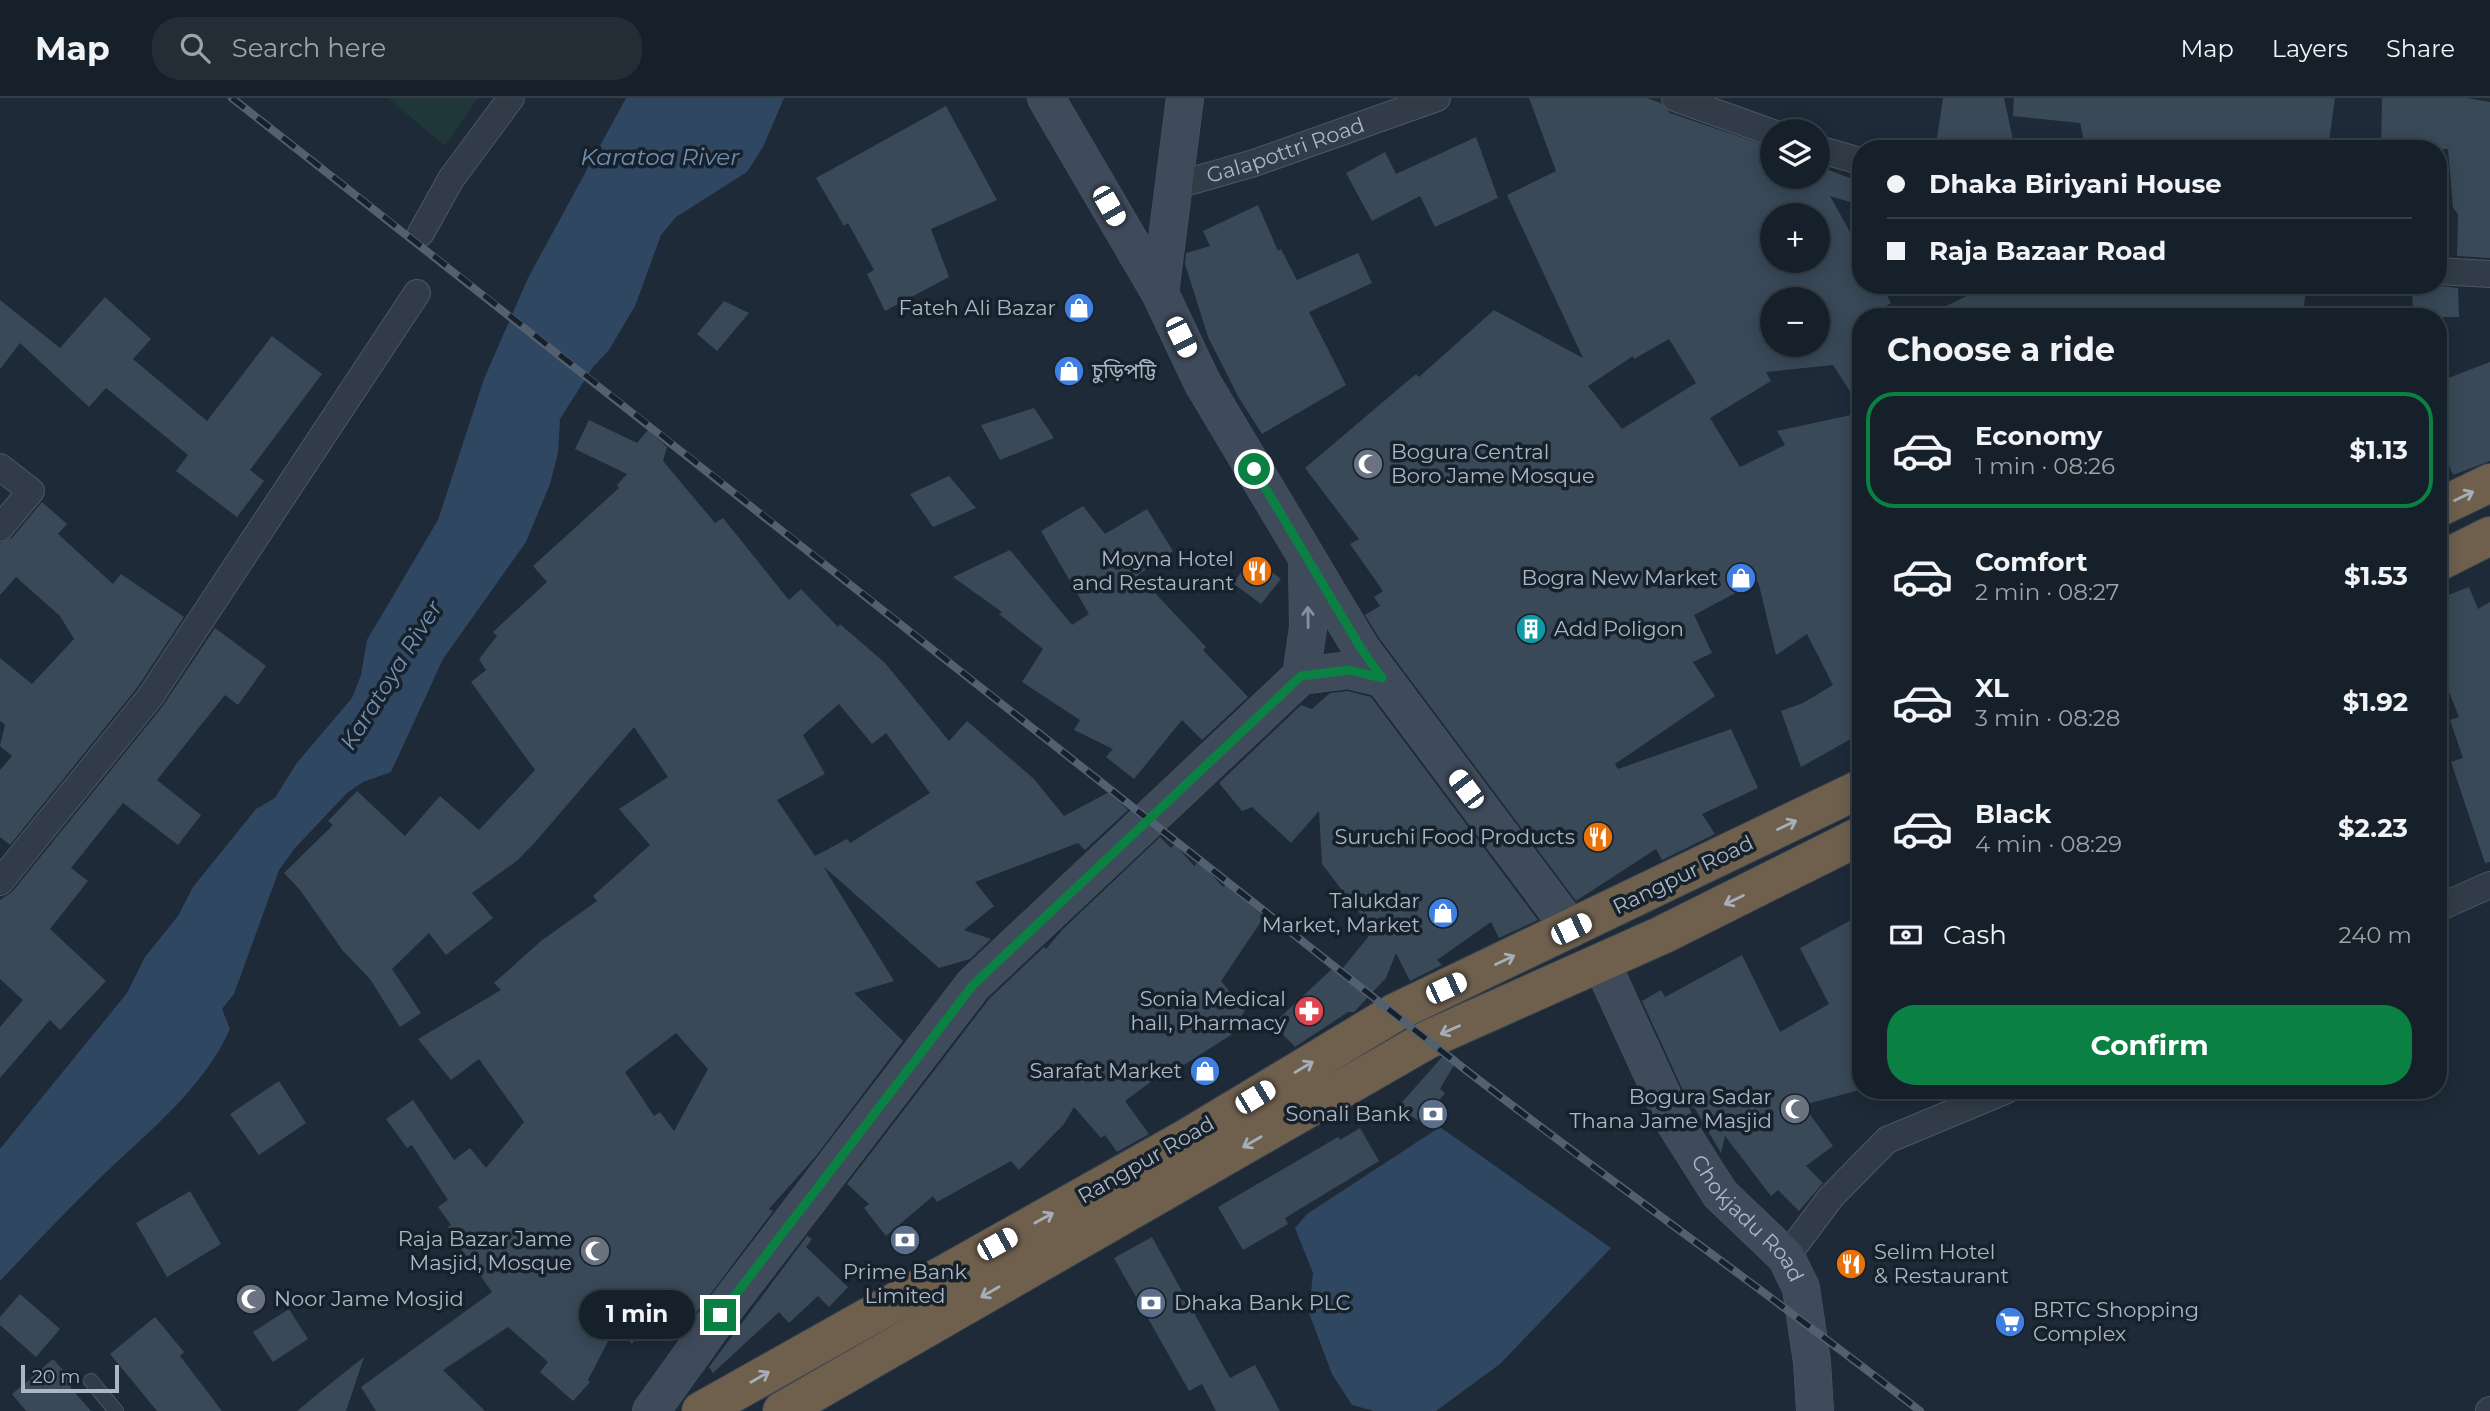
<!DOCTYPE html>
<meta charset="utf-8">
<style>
body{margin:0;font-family:Montserrat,"Noto Sans Bengali",sans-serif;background:#232d36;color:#f1f3f6;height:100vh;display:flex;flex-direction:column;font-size:26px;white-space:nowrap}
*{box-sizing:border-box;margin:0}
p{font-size:23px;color:#9ea3a8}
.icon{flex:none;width:38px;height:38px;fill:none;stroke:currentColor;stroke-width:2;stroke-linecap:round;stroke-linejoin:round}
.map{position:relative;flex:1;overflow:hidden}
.drawer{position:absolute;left:1852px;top:210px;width:595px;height:791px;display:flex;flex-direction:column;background:#16202a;border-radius:28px;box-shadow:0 4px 18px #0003,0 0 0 2px #353e47}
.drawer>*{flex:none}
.banner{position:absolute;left:1852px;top:42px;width:595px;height:154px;border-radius:28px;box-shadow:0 4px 18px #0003,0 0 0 2px #353e47;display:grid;align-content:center;height:154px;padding:0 35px;background:#16202a}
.controls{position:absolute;left:1760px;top:21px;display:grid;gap:14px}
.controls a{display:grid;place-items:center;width:70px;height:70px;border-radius:50%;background:#16202a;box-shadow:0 4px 18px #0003,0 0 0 2px #353e47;font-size:35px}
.scale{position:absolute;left:21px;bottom:18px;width:98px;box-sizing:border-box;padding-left:7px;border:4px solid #abb7c5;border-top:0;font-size:19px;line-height:24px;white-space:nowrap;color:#abb7c5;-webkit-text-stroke:5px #17212c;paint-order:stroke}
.end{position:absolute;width:32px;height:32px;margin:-16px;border:9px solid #0b8043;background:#fff;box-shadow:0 0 0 4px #fff}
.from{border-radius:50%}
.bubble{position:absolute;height:49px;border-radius:24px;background:#16202a;box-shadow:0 4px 18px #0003,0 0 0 2px #353e47;font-size:23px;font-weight:700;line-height:49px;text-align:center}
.car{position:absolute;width:21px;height:42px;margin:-21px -10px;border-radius:9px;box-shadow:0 0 5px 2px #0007;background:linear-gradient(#fff 24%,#345 0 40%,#fff 0 76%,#345 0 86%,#fff 0)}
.banner b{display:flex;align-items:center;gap:24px;height:66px;font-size:26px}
.banner b+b{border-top:2px solid #353e47}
.banner i{width:18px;height:18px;background:#f1f3f6}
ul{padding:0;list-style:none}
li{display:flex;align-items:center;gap:21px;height:116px;margin:0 14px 10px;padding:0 21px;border:4px solid transparent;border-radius:28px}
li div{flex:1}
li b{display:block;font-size:26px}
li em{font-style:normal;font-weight:700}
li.on{border-color:#0b8043}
li>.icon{width:63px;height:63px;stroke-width:1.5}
h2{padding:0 35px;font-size:32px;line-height:84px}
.pay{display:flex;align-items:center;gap:18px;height:77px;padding:0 35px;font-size:26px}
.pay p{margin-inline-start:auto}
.primary-button{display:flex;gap:14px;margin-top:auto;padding:14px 35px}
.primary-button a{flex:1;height:80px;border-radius:28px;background:#0b8043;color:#fff;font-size:28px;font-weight:700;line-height:80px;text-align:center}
header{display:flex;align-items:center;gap:42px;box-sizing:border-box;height:98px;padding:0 35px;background:#16202a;border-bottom:2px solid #353e47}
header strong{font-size:33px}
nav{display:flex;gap:38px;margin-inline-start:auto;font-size:24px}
.search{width:490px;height:63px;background:#232d36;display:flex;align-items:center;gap:18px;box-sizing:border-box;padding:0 24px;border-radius:28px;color:#9ea3a8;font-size:26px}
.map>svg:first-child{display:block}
</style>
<header>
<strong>Map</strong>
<div class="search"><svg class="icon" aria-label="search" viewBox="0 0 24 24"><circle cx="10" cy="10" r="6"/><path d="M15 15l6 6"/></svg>Search here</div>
<nav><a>Map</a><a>Layers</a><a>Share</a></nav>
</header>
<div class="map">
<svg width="2490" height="1313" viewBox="0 0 2490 1313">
<rect width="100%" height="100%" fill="#1e2a38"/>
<path fill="#203739" d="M388,0h90l-33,48z"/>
<path fill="#2f4761" d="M626,0h158l-21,49 -16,25 -71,45 -15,18 -26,71 -26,44 -16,17 -33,52 -2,34 -8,31 -24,58 -83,117 -52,113 -28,10 -16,11 -52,55 -16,22 -45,124 -12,15 8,20c-26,59 -83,104 -129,148 -35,34 -68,69 -101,104v-132l127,-156 18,-36 33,-41 15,-29 63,-78 19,-11 21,-34 56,-66 9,-23 6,-35 71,-120 46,-141 44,-101z
M1440,1029l171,121 -111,116 -64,47h-62l-22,-6 -20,-31 -23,-61 4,-40 -18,-45 12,-14z"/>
<path fill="#394958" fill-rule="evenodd" d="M1529,0h118l14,5 9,10 103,35v29h45v-11l42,16v23l-30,-9 30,54v35h21l10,18 -23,14h-8l-2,6 2,84 -27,-42 -67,7 5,9 -61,37 30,49 45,-22 -8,-14 83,-18v326l-2,-4 -57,32 -20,-56 22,-8 30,-18 -26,-51 -31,21 -18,-74 -64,34 18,38 -19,9 22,34 -100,68 3,5 113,-40 27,59 -56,26 13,20 -53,26 -6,-11 -80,52 -197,-263 -14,-23 15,-9 -6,-9 9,-6 -33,-47 9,-5 -54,-71 111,-94 3,3 75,-67 89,48 -76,-163 49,-24zM1773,117h45v46h-45zM1773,201h45v46h-45zM1669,241l27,44 -74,46 -34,-43 45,-30 1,3z
M1943,0h61l11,51h-31v-7l-47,-4z
M2014,0h321l-7,51h-242l-6,-26 -67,-7z
M2382,0h85l23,4v156l-33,-2 1,-42 -5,-6 -5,-59h-67z
M946,8l51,94 -66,29 18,48 -64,34 -18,-37 7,-4 -26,-47 -4,3 -28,-48z
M1476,39l22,61 -63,29 -15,-31 -48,25 -26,-48 39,-21 11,22z
M1258,107l20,46 3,-2 16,31 61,-27 14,30 -63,29 37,73 -84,49 -23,-36 -31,-61 -23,-73 1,-11 24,-7 -7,-15z
M1989,187h318l-5,32h-378z
M2432,187l26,3 1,29h-46l-1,-31z
M105,199l46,42 -18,20 74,62 65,-85 50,38 -72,96 14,11 -27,36 -61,-46 12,-16 -82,-67 -17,19 -69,-64 -20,26v-69l60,48z
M724,203l25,12 -32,38 -20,-17z
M2490,264v99l-37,14 -8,-18 -7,2v-77z
M1034,310l20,30 -54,22 -19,-35z
M589,322l48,23 11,-13 19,17 -4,14 52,62 8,-5 66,82 12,-11 37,38 2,-3 45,39 64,78 18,-20 67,58 30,37 45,-24 19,18 -43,40 -7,-7 -103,39 19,24 -30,24 27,9 -21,20 -31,9 -116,-102 71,115 -40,12 49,48 -87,115 -47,53 4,2 -91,121 -4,-5 -11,15 -16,-27 -19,29 -16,-18 -28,54 2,2 -17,19 -33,-29 8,-10 -40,-35 -65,43 42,41h-109l-15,-24 131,-95 -33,-46 -11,-19 3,-2 -13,-18 10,-7 -36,-55 -5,3 -21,-29 27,-19 41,60 16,-12 16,20 38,-46 -45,-63 -28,21 -33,-41 83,-49 -7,-7 47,-42 56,-40 -4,-5 57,-51 -31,-36 49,-32 -34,-50 -97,113 -19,20 -46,33 21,25 -47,37 -17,-22 -37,36 29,44 -21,14 -30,-48 -27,-28 -43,-61 -16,-17 49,-48 -5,-4 29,-30 48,45 35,-40 39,34 56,-60 -64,-88 15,-12 -7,-11 18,-23 -4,-4 54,-50 -14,-16 86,-78 -2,-3 10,-11 -52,-25zM839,606l33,40 14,-11 44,60 -80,50 -3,-4 -32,17 -38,-56 48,-26 -22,-39zM676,935l32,36 -34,62 -14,-19 -6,4 -29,-44z
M949,378l27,32 -43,19 -23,-33z
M42,404l25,22 -9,10 55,50 8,-10 63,43 -47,71 -127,157 -10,-8v-67l12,-14 -12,-10 5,-21 -5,-4v-63l32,26 42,-45 -14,-23 -44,-39 -16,18v-52l12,-5z
M1083,408l22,28 42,-25 26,42 -35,24 68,72 -3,3 45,47 -46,43 -20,-20 -48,59 -28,-22 7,-8 -39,-19 6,-10 -58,-38 21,-33 -44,-35 3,-2 -49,-35 57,-27 62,75 17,-11 -48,-83z
M1253,459l28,22 -20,25 -28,-21z
M2469,489l9,22 12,-7v260l-5,1 -34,-101 12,-4 -13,-38 9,-3 -21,-53v-65z
M215,530l51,38 -28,39 -13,-10 -68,85 44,35 -23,30 -55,-42 -52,65 17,13 -38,48 56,52 -46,49 -10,-10 -50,58v-51l23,-27 -23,-21v-79l12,-8 150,-185z
M1348,593l23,6 167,223 -39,18 -8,-16 -54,38 5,5 -32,16 -14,-28 -10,25 -32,34h-6l-53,35 -22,-23 59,-55 6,5 35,-43 -51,-67 -3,-53 -28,32 -39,-36 -10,4 -23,-28 82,-78 11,4 18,-16z
M1160,739l11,11 4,-4 19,22 5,-5 24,26 3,-3 38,33 -43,64 24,29 -14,25 -55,35 -4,-4 -47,35 24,33 -32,18 -12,-17 -4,3 -27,-31 -10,17 -45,46 -8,-9 -74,41 -4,-6 -47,40 -22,-28 5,-4 -22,-20 142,-185 55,-52 2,2 17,-20z
M1860,817v175l-57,15 30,41 -27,20 17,17 -24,28 -21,-21 -7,6 -46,-60 -4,17 -27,-46 -3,1 -49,-107 19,-11 4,7 77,-42 38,77 49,-28 -29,-56z
M1451,955l7,5 -18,31 5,4 -24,29 -24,-14 45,-51z
M279,983l27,42 -47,32 -29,-41z
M1360,1030l19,33 -94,57 3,6 -45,26 -25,-43 120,-70 2,3z
M190,1093l31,53 -54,33 -31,-54z
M807,1138l5,3 -6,8 42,40 -19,20 -11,-11 -29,27 -10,-11 -66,61 -4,-6z
M1152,1139l78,141 25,-13 25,46h-64l-14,-27 -13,7 -75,-133z
M20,1196l40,35 -24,28 -36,-32v-8z
M289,1211l19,30 -35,23 -20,-30z
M155,1219l29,35 -4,4 42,55h-65l-47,-57z
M364,1259l-18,54h-49l28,-23z
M53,1261l21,24 -4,4 21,24h-65l-14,-17z"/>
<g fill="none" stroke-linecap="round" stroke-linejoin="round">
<g stroke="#4c5763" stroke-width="16">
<path id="lane" d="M91,1283l25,30"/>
</g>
<g stroke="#4c5763" stroke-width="28">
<g id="street">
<path d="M1675,0l98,35"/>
<path d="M1818,51l42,12"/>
<path id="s1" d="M1174,88l80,-23 183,-65"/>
<path d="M421,135l30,-54 60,-81"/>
<path d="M2438,173l52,3"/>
<path d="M0,369l31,24 -31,37"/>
<path d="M0,784l150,-185 267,-404"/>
<path d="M2438,810l52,-23"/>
<path d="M1786,1159l45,-60 56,-57 120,-50"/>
<path d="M2489,1313l1,-1"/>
</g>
</g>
<g stroke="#4c5763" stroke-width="38">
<g id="secondary">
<path d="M1046,0l114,195 42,89 160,268 209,279"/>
<path d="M1160,195l25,-195"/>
<path d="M1301,578l7,-48 -1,-69"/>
<path d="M1301,578l48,-6 33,8"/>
<path id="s2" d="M1601,864l74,161 45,71 66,63 15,31 11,74 3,49"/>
<path d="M651,1313l69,-96 253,-330 328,-309"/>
</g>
</g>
<g stroke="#39444f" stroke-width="40">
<path id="highway" d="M2438,410l52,-25
M2438,464l52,-26
M701,1313l484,-272 211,-127 464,-223
M782,1313l645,-371 235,-105 198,-99"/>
</g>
<use href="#lane" stroke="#313c48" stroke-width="14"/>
<use href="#street" stroke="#313c48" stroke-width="26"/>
<use href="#secondary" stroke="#3f4b5b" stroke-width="37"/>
<use href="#highway" stroke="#6f604e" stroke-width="38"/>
<g stroke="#536070" stroke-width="8">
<path id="rail" d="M232,0c401,313 799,629 1198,944 161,127 329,243 490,369"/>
</g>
<use href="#rail" stroke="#17212c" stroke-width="5" stroke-dasharray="16" stroke-linecap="butt"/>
</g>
<defs><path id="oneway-shaft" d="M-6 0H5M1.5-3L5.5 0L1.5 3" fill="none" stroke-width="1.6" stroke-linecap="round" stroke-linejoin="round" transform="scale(1.75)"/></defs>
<g stroke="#a5aeb9">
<use href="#oneway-shaft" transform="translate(2464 398) rotate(-26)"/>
<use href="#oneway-shaft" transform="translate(1787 727) rotate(-26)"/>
<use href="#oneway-shaft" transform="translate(1734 802) rotate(154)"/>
<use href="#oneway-shaft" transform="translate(1505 862) rotate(-25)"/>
<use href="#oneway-shaft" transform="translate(1450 932) rotate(156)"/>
<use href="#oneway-shaft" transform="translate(1304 969) rotate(-31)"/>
<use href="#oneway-shaft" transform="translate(1252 1044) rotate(150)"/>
<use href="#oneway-shaft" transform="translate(1044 1120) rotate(-29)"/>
<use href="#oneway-shaft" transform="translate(990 1194) rotate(150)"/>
<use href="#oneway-shaft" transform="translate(760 1279) rotate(-30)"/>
</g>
<use stroke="#8591a0" href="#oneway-shaft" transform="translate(1308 519) rotate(-91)"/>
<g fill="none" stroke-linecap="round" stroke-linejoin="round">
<path stroke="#0b8043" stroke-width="9" d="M720,1217l253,-330 328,-309 48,-6 33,8 -20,-28 -108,-181"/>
</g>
<defs>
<g id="shop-disc" transform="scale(1.575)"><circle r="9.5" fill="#3f7fe0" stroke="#17212c"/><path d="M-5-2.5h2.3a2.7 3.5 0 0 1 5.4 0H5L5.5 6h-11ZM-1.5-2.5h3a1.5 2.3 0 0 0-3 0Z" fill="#fff"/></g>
<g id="mosque-disc" transform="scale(1.575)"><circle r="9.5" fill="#6b7280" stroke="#17212c"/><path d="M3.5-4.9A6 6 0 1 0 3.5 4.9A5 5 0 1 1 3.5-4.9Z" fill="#fff"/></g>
<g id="restaurant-disc" transform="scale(1.575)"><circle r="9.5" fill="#e8710a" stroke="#17212c"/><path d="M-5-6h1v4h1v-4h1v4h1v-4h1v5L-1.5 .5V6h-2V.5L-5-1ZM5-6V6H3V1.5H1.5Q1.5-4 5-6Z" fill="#fff"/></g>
<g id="building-disc" transform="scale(1.575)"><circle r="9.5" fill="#0f9aa8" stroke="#17212c"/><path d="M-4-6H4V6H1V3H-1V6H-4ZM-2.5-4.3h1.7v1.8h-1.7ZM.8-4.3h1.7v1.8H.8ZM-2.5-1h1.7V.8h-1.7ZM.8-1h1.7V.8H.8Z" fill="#fff"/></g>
<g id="pharmacy-disc" transform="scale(1.575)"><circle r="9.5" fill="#e0444e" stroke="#17212c"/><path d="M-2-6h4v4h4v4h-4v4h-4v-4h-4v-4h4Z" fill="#fff"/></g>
<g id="bank-disc" transform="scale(1.575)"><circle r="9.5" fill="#5c6f8a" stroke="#17212c"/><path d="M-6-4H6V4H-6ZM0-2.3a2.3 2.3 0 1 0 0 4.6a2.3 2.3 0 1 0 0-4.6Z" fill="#fff"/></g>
<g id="supermarket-disc" transform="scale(1.575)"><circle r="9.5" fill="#3f7fe0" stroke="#17212c"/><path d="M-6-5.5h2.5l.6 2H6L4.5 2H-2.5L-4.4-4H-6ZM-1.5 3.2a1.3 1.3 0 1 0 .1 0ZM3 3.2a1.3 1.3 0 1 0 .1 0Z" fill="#fff"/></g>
</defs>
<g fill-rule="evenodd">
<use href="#shop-disc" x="1079" y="210"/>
<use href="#shop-disc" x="1069" y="273"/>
<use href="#mosque-disc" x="1368" y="366"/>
<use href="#restaurant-disc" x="1257" y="473"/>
<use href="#shop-disc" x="1741" y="480"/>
<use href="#building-disc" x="1531" y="531"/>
<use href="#restaurant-disc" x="1598" y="739"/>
<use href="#shop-disc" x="1443" y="815"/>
<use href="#pharmacy-disc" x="1309" y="913"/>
<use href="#shop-disc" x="1205" y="973"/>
<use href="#mosque-disc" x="1795" y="1011"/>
<use href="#bank-disc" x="1433" y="1016"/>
<use href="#bank-disc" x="905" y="1142"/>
<use href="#mosque-disc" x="595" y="1153"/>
<use href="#restaurant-disc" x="1851" y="1166"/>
<use href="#mosque-disc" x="251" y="1201"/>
<use href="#bank-disc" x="1151" y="1205"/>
<use href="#supermarket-disc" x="2010" y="1224"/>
</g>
<g text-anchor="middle" stroke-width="7" stroke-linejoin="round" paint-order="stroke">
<g font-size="21" fill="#abb7c5" stroke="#17212c">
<text dy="7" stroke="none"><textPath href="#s1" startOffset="117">Galapottri Road</textPath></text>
<text transform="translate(1683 777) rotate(-26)" y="7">Rangpur Road</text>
<text transform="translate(1146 1062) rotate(-30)" y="7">Rangpur Road</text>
<text dy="7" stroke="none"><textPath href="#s2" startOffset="298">Chokjadu Road</textPath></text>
</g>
<g font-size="21" fill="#abb7c5" stroke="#17212c" text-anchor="end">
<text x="1056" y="217">Fateh Ali Bazar</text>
<text x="1092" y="280" text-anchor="start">চুড়িপট্টি</text>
<text x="1391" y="361" text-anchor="start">Bogura Central<tspan x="1391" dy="24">Boro Jame Mosque</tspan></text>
<text x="1234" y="468">Moyna Hotel<tspan x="1234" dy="24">and Restaurant</tspan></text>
<text x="1718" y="487">Bogra New Market</text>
<text x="1554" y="538" text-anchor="start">Add Poligon</text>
<text x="1575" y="746">Suruchi Food Products</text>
<text x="1420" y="810">Talukdar<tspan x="1420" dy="24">Market, Market</tspan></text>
<text x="1286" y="908">Sonia Medical<tspan x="1286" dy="24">hall, Pharmacy</tspan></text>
<text x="1182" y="980">Sarafat Market</text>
<text x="1772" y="1006">Bogura Sadar<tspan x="1772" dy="24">Thana Jame Masjid</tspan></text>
<text x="1410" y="1023">Sonali Bank</text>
<text x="572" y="1148">Raja Bazar Jame<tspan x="572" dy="24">Masjid, Mosque</tspan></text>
<text x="1874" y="1161" text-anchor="start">Selim Hotel<tspan x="1874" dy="24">&amp; Restaurant</tspan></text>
<text x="905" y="1181" text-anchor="middle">Prime Bank<tspan x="905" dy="24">Limited</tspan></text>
<text x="274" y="1208" text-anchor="start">Noor Jame Mosjid</text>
<text x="1174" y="1212" text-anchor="start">Dhaka Bank PLC</text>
<text x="2033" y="1219" text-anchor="start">BRTC Shopping<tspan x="2033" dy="24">Complex</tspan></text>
</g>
<g font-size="23" font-style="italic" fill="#718fb1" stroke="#17212c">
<text x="660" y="67">Karatoa River</text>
<text transform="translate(391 577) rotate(-58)" y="8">Karatoya River</text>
</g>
</g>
</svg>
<div class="controls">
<a><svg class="icon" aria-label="layers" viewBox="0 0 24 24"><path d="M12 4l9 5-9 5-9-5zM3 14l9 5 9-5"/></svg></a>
<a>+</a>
<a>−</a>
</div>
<div class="scale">20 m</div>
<i class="end from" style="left:1254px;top:371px"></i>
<i class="end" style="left:720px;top:1217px"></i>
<div class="bubble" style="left:579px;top:1192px;width:116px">1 min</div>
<i class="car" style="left:1109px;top:108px;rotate:150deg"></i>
<i class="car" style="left:1181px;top:239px;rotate:154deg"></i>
<i class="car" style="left:1466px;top:691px;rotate:323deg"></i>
<i class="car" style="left:1571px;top:831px;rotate:64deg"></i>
<i class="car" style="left:1446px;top:890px;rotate:65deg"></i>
<i class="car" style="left:1255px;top:999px;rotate:59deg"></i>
<i class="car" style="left:997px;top:1146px;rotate:61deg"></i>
<div class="banner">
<b><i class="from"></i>Dhaka Biriyani House</b>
<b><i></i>Raja Bazaar Road</b>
</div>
<section class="drawer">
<h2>Choose a ride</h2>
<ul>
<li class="on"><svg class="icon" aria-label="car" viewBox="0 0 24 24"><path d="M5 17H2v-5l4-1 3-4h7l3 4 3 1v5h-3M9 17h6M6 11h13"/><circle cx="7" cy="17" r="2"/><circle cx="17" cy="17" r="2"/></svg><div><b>Economy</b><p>1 min · 08:26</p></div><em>$1.13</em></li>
<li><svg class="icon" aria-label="car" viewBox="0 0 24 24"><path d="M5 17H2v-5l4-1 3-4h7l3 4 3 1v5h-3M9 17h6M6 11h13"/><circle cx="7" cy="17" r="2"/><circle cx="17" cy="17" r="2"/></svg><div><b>Comfort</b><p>2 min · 08:27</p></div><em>$1.53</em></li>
<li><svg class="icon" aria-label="car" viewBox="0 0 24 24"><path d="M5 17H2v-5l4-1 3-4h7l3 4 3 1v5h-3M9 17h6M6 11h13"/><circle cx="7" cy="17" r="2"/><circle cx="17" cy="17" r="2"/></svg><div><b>XL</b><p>3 min · 08:28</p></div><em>$1.92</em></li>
<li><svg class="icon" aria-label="car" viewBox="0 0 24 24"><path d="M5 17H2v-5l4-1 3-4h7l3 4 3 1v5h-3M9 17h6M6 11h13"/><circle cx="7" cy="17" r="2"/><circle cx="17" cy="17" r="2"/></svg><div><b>Black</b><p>4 min · 08:29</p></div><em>$2.23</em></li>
</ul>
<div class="pay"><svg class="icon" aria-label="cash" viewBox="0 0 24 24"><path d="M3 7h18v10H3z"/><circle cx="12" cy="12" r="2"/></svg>Cash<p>240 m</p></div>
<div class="primary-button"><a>Confirm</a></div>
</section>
</div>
